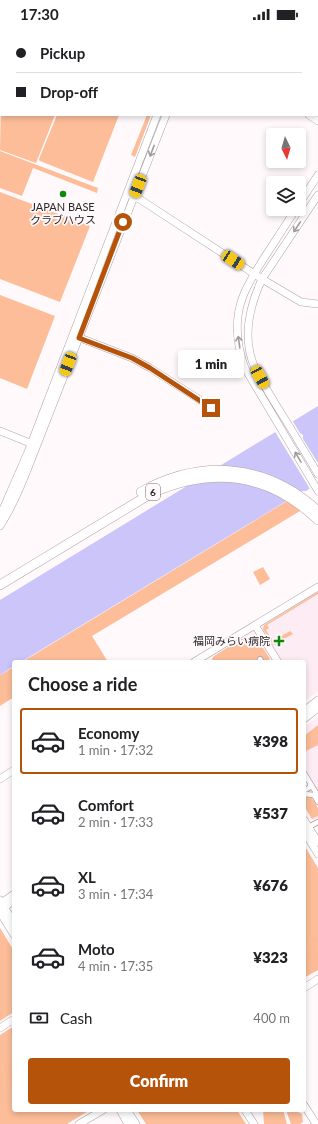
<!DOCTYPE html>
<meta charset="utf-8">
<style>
body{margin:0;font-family:Lato,"Noto Sans JP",sans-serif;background:#f6f6f6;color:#202124;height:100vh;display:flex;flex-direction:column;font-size:15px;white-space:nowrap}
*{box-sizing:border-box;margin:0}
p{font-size:13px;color:#757577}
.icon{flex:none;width:22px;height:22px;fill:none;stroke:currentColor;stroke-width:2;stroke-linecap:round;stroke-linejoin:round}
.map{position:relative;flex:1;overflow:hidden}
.panel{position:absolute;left:12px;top:632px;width:294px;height:452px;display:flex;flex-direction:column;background:#fff;border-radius:4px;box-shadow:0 2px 6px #0003}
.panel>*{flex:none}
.guide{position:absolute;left:0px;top:0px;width:318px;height:88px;box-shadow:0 2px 6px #0003;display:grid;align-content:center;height:88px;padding:0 16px;background:#fff}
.needle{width:26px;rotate:175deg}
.fabs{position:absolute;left:266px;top:100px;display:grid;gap:8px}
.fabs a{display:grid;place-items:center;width:40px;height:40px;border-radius:4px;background:#fff;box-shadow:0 2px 6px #0003;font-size:20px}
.end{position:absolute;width:18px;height:18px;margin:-9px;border:5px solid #b45309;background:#fff;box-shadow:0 0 0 2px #fff}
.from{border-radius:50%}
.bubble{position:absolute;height:28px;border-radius:4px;background:#fff;box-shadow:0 2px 6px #0003;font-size:13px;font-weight:800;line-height:28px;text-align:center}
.car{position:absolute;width:12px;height:24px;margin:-12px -6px;border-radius:5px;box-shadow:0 0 3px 1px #0007;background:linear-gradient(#f5c518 24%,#345 0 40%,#f5c518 0 76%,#345 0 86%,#f5c518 0)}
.guide b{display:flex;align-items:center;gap:14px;height:38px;font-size:15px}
.guide b+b{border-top:1px solid #e0e0e0}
.guide i{width:10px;height:10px;background:#202124}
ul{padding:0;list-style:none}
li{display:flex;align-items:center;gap:12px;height:66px;margin:0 8px 6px;padding:0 8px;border:2px solid transparent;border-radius:4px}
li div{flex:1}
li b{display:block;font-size:15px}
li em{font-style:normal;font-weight:800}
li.on{border-color:#b45309}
li>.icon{width:36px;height:36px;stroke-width:1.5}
h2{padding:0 16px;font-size:18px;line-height:48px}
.pay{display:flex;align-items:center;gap:10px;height:44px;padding:0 16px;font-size:15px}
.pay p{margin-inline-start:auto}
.cta{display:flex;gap:8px;margin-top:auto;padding:8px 16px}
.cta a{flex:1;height:46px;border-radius:4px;background:#b45309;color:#fff;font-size:16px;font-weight:800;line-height:46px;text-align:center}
.status{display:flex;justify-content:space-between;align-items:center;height:28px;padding:0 20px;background:#fff;direction:ltr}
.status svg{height:11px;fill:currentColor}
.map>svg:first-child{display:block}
</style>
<div class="status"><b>17:30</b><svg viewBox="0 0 49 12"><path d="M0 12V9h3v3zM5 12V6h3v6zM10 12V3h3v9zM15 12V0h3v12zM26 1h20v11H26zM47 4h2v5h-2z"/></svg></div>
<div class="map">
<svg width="318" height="1096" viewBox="0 0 318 1096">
<rect width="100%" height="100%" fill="#fff9fb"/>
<path fill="#feecf4" d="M318,564v99l-14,11v-40h-90l-2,-3 2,-3z
M318,689v110l-1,1 -13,-22v-79z"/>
<path fill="#fcbd98" d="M1,74v13h54l-19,48 -36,-13z
M57,87h62l-26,67 -53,-21 -1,-2z
M147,87h4l-16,42 -4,-2z
M0,123l98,37 -1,5 -64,-25 -11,28 -22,-8z
M0,164l90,34 -30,76 -60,-23z
M0,267l55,21 -28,73 -27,-11z
M297,467l8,13 -213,128 16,26h-86z
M263,539l7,12 -10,6 -7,-13z
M318,564v2l-51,31 2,3 -3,2 7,11 17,-10 3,3 -20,11 -10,-16 1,-4z
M241,611c18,-2 20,6 29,20l-5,3h-51l-2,-3 2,-3z
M14,639v30l-14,9v-31z
M318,697v20l-14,7v-16z
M304,768l7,1 7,11v8l-6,3 -8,-13z
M304,817l14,23v102l-14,8z
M0,900l14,23v61l-14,9z
M14,998v84h76l-23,14h-67v-89z
M137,1082h100l9,14h-100z
M263,1082h20l4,14h-23z
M286,1082h8l8,4 1,8 -3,2h-9z"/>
<path fill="#fdbb95" d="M314,907l4,4 -2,11 2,5v13l-14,8v-23h3z
M11,1031l3,11v19l-2,1 -2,-3 -6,-24z"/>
<path fill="#cbc5f9" d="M318,378v77l-12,8h-3l-282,171h-7v4l-14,9v-75z"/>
<path fill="#fff9fb" d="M292,392l8,13 3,2v4l15,24v20l-8,6 -36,-59z"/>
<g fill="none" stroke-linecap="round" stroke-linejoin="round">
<path stroke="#cbc5f9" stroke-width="1.5" d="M0,9h1"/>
<g stroke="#b0a3a8" stroke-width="6">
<path id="street" d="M260,631l2,3
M304,745l14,23
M304,763l6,-4v-4
M304,766l10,1 4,7
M307,800l11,-6"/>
</g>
<g stroke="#b0a3a8" stroke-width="8">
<path id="secondary" d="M210,1l1,-1
M221,1l1,-1
M309,87l9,6
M131,167l10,5 121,79 39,23 17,2
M318,167l-56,84c-13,28 -20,60 -7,89 7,14 15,27 23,40 14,22 27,44 40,66
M299,176l19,-29
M296,181c-10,15 -20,31 -30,46 -20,31 -34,53 -27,91 2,9 3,16 7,24l72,121
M75,308l57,22 18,10 61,39
M0,403l35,14
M0,488l28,-64 129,-337
M0,498c16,-25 26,-53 37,-81l129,-330
M255,597l23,37
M194,634l124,-75
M304,683l14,-11
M304,691l14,-11
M0,751l14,-9
M304,792l14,22
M304,803l14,23
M0,872l14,23
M0,876l14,-10
M0,879h4l10,-6
M0,884l14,23
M304,960l14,-9
M0,1000l14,-9
M304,1077l12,19
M120,1082l8,14
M127,1082l9,14
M245,1082l9,14
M79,1096l24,-14"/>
</g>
<g stroke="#b0a3a8" stroke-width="10">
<path id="highway" d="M141,464c61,-34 126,-28 177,19
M0,557l152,-92c61,-27 117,-20 166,27"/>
</g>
<use href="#street" stroke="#fff" stroke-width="4.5"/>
<use href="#secondary" stroke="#fff" stroke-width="7"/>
<use href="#highway" stroke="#fff" stroke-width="9"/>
</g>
<defs><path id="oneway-shaft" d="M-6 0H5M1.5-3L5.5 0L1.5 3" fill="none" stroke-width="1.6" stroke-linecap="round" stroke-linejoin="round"/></defs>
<g stroke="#a09d9e">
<use href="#oneway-shaft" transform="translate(152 123) rotate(111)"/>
<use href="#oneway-shaft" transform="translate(297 199) rotate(123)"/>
<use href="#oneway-shaft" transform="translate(239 314) rotate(-98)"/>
<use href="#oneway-shaft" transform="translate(298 429) rotate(-121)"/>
</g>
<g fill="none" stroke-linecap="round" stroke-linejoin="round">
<path stroke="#b45309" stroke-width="5" d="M123,194l-44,116 53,20 18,10 61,40"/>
</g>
<g fill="#0d880b" stroke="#fff9fb" stroke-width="1.5">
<circle cx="63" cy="166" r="4"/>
<path d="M277 607h4v4h4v4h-4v4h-4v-4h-4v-4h4z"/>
</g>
<g text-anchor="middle" stroke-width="3.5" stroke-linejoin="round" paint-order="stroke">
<rect fill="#fff9fb" stroke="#6b6567" stroke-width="1" x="146" y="456" width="14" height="16" rx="3"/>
<g font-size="10" font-weight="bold" fill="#2b2628">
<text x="153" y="468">6</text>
</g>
<g font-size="11" fill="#2b2628" stroke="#fff9fb">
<text x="63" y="183">JAPAN BASE<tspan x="63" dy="13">クラブハウス</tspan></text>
<text x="270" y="617" text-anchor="end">福岡みらい病院</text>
</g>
</g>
</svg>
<div class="fabs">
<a><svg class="needle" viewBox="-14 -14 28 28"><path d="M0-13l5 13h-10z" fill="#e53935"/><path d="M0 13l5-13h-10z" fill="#757577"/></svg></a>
<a><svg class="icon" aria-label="layers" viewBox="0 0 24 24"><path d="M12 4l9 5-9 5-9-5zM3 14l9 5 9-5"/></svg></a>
</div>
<i class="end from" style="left:123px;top:194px"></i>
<i class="end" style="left:211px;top:380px"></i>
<div class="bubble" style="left:178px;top:322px;width:66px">1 min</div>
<i class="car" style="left:138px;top:158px;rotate:201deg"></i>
<i class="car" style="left:233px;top:232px;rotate:123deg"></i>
<i class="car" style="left:68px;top:336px;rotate:201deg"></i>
<i class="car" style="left:260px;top:349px;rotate:151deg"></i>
<div class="guide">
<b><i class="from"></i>Pickup</b>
<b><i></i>Drop-off</b>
</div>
<section class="panel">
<h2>Choose a ride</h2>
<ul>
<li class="on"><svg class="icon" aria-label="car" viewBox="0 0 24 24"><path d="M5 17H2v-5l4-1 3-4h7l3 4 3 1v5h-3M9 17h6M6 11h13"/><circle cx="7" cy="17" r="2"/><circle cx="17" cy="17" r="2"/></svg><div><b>Economy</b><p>1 min · 17:32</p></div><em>¥398</em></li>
<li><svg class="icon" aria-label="car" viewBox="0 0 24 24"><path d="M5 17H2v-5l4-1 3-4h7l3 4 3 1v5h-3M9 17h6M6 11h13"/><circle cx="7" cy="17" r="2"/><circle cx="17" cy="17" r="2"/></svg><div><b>Comfort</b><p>2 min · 17:33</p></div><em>¥537</em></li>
<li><svg class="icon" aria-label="car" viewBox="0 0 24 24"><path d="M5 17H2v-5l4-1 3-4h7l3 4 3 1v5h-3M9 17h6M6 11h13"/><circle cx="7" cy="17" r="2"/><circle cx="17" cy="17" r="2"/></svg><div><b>XL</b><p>3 min · 17:34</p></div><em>¥676</em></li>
<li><svg class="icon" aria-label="car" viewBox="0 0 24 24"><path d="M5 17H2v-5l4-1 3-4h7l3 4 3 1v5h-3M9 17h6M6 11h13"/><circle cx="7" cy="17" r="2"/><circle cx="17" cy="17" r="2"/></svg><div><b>Moto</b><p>4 min · 17:35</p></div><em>¥323</em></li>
</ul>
<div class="pay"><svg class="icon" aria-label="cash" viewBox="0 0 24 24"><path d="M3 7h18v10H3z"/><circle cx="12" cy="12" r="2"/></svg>Cash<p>400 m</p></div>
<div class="cta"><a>Confirm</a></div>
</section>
</div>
